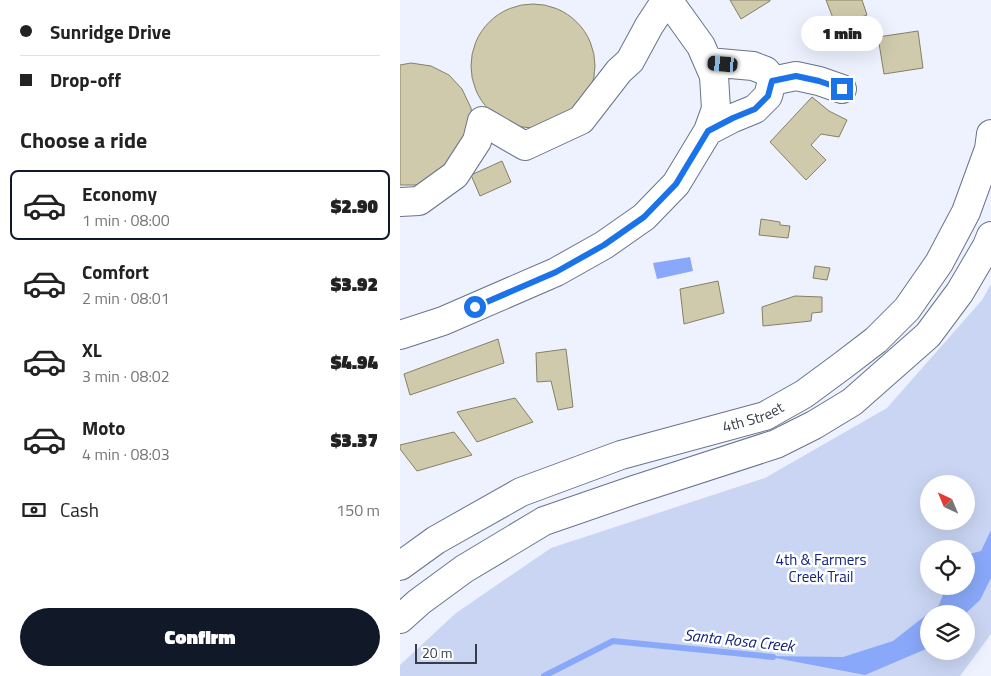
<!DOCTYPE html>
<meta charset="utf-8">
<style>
body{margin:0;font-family:"Titillium Web",sans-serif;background:#f6f6f6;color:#222;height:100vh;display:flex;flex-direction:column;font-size:19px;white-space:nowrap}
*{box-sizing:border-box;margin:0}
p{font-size:16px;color:#767676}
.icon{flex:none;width:28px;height:28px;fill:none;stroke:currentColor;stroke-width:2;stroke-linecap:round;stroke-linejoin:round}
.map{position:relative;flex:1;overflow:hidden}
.side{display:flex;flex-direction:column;background:#fff;width:400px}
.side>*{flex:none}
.hud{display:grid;align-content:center;height:110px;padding:0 20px;background:#fff}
.needle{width:32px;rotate:316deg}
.tools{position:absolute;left:520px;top:475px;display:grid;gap:10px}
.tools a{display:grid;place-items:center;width:55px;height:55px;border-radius:50%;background:#fff;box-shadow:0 5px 20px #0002;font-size:25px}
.scale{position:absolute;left:15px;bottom:12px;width:62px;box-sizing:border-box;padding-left:5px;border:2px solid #373c48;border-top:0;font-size:14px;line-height:18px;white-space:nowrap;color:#373c48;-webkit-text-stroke:4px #fff;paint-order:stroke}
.end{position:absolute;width:22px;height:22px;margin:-11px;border:6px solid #1a73e8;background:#fff;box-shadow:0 0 0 2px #fff}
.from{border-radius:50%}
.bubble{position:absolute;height:35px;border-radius:18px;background:#fff;box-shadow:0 5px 20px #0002;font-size:16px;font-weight:800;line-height:35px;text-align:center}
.car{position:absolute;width:15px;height:30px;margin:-15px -8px;border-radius:6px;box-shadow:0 0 4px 1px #0007;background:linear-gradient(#222 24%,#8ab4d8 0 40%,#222 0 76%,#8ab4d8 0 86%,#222 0)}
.hud b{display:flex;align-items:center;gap:18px;height:48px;font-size:19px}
.hud b+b{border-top:1px solid #e0e0e0}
.hud i{width:12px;height:12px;background:#222}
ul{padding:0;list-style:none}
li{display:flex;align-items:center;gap:15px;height:70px;margin:0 10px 8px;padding:0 10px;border:2px solid transparent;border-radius:8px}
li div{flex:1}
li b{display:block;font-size:19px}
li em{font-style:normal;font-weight:800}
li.selected{border-color:#111827}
li>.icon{width:45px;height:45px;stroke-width:1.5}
h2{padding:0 20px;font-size:22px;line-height:60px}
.pay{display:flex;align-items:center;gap:12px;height:55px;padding:0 20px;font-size:19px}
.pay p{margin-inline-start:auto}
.button{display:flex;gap:10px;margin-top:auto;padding:10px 20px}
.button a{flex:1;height:58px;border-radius:30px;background:#111827;color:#fff;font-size:20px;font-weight:800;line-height:58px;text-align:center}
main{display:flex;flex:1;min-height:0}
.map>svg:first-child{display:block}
</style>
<main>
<section class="side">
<div class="hud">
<b><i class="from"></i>Sunridge Drive</b>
<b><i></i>Drop-off</b>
</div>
<h2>Choose a ride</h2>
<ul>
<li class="selected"><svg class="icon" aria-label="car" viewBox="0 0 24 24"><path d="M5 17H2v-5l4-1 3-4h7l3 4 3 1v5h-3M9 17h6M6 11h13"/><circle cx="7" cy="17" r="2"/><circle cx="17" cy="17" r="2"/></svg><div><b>Economy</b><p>1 min · 08:00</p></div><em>$2.90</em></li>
<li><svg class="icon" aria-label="car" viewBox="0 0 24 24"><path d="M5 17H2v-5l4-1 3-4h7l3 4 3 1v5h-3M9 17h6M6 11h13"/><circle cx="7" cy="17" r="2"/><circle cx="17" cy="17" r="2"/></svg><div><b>Comfort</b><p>2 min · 08:01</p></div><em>$3.92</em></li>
<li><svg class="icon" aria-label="car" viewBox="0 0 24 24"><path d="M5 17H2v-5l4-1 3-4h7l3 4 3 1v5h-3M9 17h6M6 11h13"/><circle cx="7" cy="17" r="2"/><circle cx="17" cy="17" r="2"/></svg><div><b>XL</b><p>3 min · 08:02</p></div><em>$4.94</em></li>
<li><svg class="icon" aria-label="car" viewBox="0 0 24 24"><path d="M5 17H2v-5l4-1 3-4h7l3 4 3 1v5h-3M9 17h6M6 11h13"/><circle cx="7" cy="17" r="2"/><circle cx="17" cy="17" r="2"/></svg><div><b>Moto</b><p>4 min · 08:03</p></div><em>$3.37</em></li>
</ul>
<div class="pay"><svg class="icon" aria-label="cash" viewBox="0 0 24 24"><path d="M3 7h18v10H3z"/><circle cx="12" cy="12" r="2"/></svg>Cash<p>150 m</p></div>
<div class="button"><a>Confirm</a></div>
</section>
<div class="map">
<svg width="591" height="676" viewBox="0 0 591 676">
<rect width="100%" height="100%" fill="#edf2fe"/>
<path fill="#c9d5f2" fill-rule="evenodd" d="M591,284v350l-31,42h-560v-11l56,-52 95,-65 214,-70 122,-70 95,-108zM529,484h37v37h-37zM529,549h37v37h-37zM529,614h37v37h-37z"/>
<path fill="#89a8f9" d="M290,257l3,14 -36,8 -4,-16z
M591,530v48l-11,22 -15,14h-36v33l-3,2 -61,26 -100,-19 78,1 50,-16 46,-36 7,-19h20v-31l15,-4z"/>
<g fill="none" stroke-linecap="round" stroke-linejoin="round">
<path stroke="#89a8f9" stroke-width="6" d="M144,676l69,-35 160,16"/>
</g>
<path fill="#cfcaac" stroke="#858064" d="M330,0h40v1l-29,18z
M426,0h36l5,15 -31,11z
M71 66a62 62 0 1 1 124 0a62 62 0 1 1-124 0Z
M518,31l5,37 -39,6 -6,-37z
M11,63l20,3 18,9 13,14 9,19 2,20 -4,20 -47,37h-22v-120z
M412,97l17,14 18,9 -8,17 -18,-3 -10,11 15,15 -20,20 -36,-38z
M102,161l9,21 -31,14 -9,-21z
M361,219l19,3v3l10,1 -2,12 -29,-3z
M415,266l15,2 -3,12 -14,-2z
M318,281l6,32 -40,11 -4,-35z
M395,296l27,1v15l-10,1 -1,8 -48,5 -1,-19z
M98,339l6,24 -94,32 -6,-21z
M166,349l7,58 -15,3 -7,-29 -14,1 -1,-29z
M115,398l18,24 -56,20 -20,-30z
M54,432l18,23 -55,16 -17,-22v-4z"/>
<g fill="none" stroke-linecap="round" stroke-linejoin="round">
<g stroke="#68738c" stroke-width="30">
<path id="minor" d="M308,62l45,4 13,5 6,10 24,-5 23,5 23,8
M308,131l25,-13 22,-9 13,-13 4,-15
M0,202l19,-1 36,-26 22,-34 5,-20 43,25 56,-26 38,-49 11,-10 19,-35 17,-26
M0,335l43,-14 113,-49 48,-27 40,-28 32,-33 32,-53 8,-22 -2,-33 -13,-30 -33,-46"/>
</g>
<g stroke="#68738c" stroke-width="30">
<g id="major">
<path id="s1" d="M0,566l36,-26 85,-48 100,-37 144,-39 39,-22 38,-28 34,-26 31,-31 32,-46 27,-51 23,-63 2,-15"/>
<path d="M0,619l19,-17 45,-33 80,-48 90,-31 142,-46 38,-19 38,-23 76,-67 32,-43 27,-46 4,-10"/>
</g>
</g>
<use href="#minor" stroke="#fff" stroke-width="28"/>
<use href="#major" stroke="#fff" stroke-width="28"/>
</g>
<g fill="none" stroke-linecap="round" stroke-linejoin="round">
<path stroke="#1a73e8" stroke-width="6" d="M75,307l81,-35 48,-27 40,-28 32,-33 32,-53 25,-13 22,-9 13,-13 4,-15 24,-5 23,5 23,8"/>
</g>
<g text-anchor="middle" stroke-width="5" stroke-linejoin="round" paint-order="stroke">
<g font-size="15" fill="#373c48" stroke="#fff">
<text dy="5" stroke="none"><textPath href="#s1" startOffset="386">4th Street</textPath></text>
</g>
<g font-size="15" fill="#13257f" stroke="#fff">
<text x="421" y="565">4th &amp; Farmers<tspan x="421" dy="17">Creek Trail</tspan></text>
</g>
<g font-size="16" font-style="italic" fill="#12237d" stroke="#fff">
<text transform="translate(339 640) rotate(6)" y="6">Santa Rosa Creek</text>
</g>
</g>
</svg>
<div class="tools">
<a><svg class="needle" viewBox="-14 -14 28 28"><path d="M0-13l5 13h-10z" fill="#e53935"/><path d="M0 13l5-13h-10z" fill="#767676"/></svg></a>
<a><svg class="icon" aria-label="locate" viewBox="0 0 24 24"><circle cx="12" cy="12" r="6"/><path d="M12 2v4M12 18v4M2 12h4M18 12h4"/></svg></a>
<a><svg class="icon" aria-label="layers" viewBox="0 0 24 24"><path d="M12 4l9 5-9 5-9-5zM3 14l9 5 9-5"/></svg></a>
</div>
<div class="scale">20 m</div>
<i class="end from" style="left:75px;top:307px"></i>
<i class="end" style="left:442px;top:89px"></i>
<div class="bubble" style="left:401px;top:16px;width:82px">1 min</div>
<i class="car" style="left:323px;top:64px;rotate:275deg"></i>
</div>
</main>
